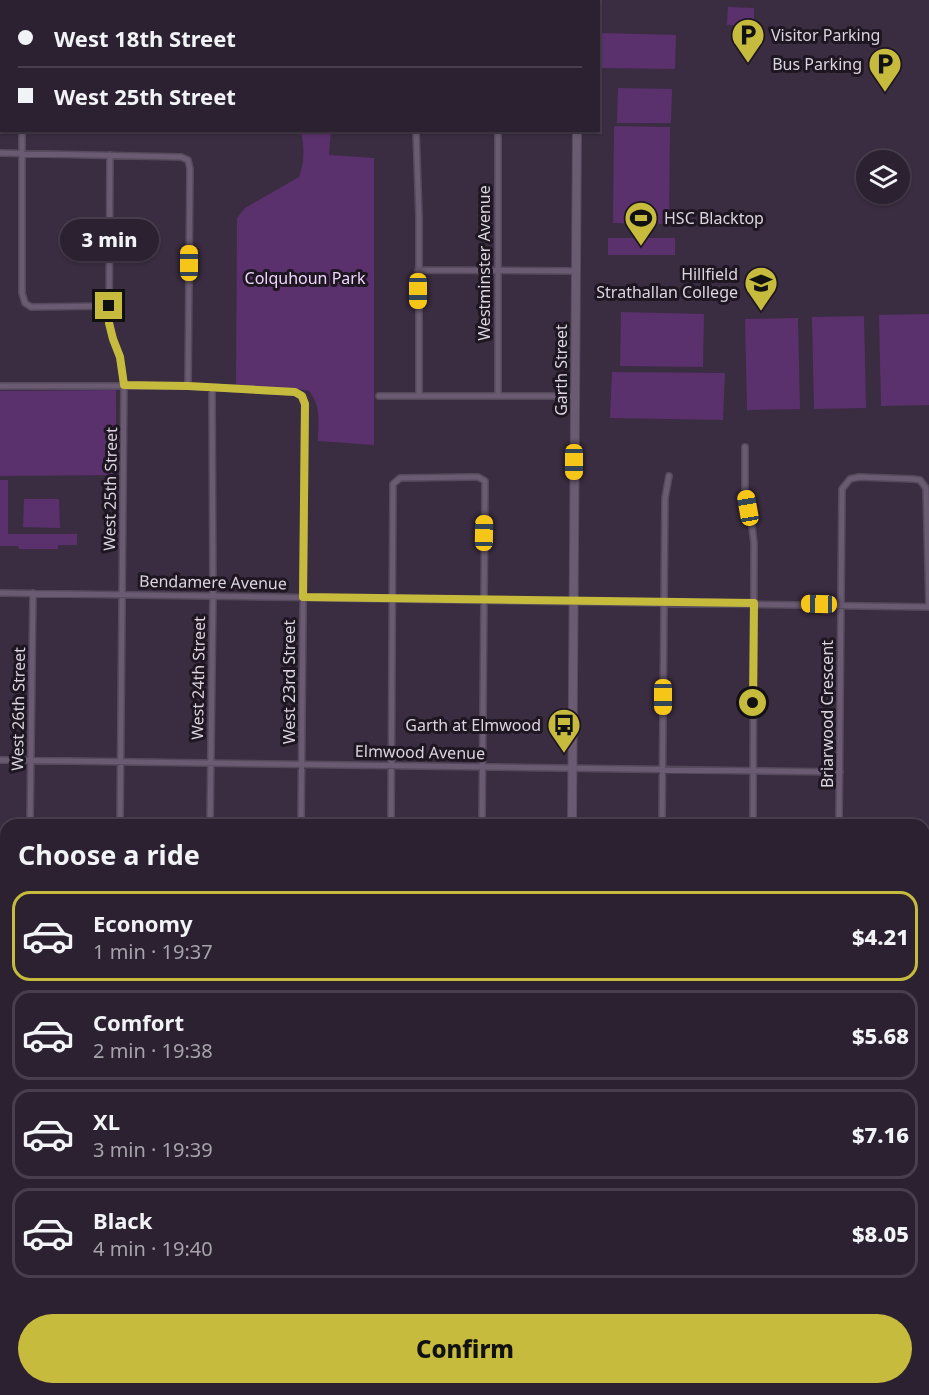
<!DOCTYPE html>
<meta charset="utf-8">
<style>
body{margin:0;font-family:"Noto Sans",sans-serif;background:#382e3d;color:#f1f3f6;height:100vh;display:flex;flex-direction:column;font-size:22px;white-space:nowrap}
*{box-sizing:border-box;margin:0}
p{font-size:20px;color:#a6a3ab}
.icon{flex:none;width:33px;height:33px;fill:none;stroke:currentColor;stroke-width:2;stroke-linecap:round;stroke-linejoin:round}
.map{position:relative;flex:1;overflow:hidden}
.side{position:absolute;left:0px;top:819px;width:930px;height:576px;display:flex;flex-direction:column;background:#2c2131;border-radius:18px 18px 0 0;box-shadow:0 2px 4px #0004,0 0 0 2px #483e4d}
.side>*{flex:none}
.hud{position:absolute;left:0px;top:0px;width:600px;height:132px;box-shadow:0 2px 4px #0004,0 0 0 2px #483e4d;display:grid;align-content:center;height:132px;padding:0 18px;background:#2c2131}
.tools{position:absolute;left:856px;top:150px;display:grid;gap:12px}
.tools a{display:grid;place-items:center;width:54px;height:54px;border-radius:50%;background:#2c2131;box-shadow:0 2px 4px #0004,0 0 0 2px #483e4d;font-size:30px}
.end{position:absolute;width:27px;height:27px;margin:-14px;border:8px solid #c6bb3c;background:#111;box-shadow:0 0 0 3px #111}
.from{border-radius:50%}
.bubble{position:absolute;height:42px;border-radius:21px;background:#2c2131;box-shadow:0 2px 4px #0004,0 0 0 2px #483e4d;font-size:20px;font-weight:800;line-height:42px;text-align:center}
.car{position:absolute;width:18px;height:36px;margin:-18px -9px;border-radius:8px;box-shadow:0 0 4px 2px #0007;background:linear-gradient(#f5c518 24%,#345 0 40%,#f5c518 0 76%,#345 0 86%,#f5c518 0)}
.hud b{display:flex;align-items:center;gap:21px;height:57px;font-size:22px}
.hud b+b{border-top:2px solid #483e4d}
.hud i{width:15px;height:15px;background:#f1f3f6}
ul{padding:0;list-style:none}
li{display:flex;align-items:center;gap:18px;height:90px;margin:0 12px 9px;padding:0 6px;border:3px solid #483e4d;border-radius:18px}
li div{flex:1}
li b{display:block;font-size:22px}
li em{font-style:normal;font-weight:800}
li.active{border-color:#c6bb3c}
li>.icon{width:54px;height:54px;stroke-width:1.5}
h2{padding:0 18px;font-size:27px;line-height:72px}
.action{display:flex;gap:12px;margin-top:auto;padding:12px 18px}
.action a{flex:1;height:69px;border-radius:36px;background:#c6bb3c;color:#111;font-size:24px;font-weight:800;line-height:69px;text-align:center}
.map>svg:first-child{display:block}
</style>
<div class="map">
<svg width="929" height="1395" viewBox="0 0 929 1395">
<rect width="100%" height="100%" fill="#3a2c41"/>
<path fill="#5a316c" d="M728,7l26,1v18l-27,-1z
M602,33l74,2 -1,34 -73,-1z
M618,88l54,1 -1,34h-54z
M614,126l56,1 -1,97 -56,-1z
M301,131h30l-2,24 45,3v287l-56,-4c0,-20 4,-33 -9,-50l-11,-2 -62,-3 1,-168 8,-10 54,-31c6,-16 5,-30 2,-46z
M608,238h67v17h-67z
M621,312l83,2 -1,53 -83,-1z
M929,314v91l-48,1 -2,-91z
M864,316l2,92 -52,1 -2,-92z
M798,318l2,91 -53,1 -2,-91z
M612,372l113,1 -2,47 -113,-2z
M116,390v85l-116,1v-85z
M0,480h8v54h69v11h-19v4h-39l-1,-3h-18z
M24,499h35l1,29 -37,-1z
M676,1389h42l7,6h-49z"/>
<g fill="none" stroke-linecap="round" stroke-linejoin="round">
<path stroke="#5d4069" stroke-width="2" d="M328,2v-2"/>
<g stroke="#554a5c" stroke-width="8">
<path id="minor" d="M195,2v-2
M22,130v163l3,10 6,4 78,-1
M416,130l3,87v179
M0,153l181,4 7,3 2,9 -2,217
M110,155l-1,168 4,16 7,18 4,28 -4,440
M418,270l157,1
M0,386h188l107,6 6,4 4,8 -4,421
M379,396h196
M498,396v-266
M745,447v48l7,32 2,16 -1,282
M0,593l929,14
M0,760l840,12
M30,825l3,-232
M210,825l3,-229 -1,-208
M391,825l2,-341 7,-6 70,-1h8l7,4v8l-3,336
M662,825l3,-327 4,-22
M839,825l3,-336 8,-10 9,-2 54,2 7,1 6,8 3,116
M924,861l5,-3
M0,927h6
M924,940l5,1
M0,1049h6
M924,1259l5,-1
M0,1311l6,-1
M924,1349l5,-3
M36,1389l1,6
M133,1389v6
M345,1389v6
M488,1389v6
M670,1389v6
M727,1389l6,6
M909,1389l5,6
M0,1392l11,-3
M752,1395l5,-6
M867,1395l6,-6"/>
</g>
<g stroke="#554a5c" stroke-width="10">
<path id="tertiary" d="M374,2v-2
M0,40h2"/>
</g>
<g stroke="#554a5c" stroke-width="10">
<path id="secondary" d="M580,2v-2
M572,825l5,-695
M924,1166h5
M0,1209l6,-1
M568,1389v6"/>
</g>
<use href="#minor" stroke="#6a5a72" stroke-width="5"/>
<use href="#tertiary" stroke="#6a5a72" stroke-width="7"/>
<use href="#secondary" stroke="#6a5a72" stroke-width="8"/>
</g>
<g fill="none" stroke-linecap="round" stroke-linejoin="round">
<path stroke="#c6bb3c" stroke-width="8" d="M109,306v17l4,16 7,18 4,28 64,1 107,6 7,4 3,8 -2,193 451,6 -1,100"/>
</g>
<defs>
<g id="parking-pin" transform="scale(1.725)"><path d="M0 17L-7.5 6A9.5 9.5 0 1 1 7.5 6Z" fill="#c6bb3c" stroke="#1e1721"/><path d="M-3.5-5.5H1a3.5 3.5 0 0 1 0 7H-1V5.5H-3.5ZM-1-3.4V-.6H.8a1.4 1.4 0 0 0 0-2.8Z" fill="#111"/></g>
<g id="stadium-pin" transform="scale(1.725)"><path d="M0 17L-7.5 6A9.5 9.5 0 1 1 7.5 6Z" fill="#c6bb3c" stroke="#1e1721"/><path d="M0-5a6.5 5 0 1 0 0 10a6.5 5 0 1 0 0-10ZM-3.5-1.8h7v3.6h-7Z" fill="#111"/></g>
<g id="school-pin" transform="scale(1.725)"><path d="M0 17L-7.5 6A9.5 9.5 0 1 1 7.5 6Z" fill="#c6bb3c" stroke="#1e1721"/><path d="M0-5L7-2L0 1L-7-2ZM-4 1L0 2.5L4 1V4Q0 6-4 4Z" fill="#111"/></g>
<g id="bus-pin" transform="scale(1.725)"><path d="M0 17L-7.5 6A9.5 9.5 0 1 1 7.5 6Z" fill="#c6bb3c" stroke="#1e1721"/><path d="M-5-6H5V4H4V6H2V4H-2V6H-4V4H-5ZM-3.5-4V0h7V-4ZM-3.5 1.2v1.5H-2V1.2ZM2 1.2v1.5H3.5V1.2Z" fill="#111"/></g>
</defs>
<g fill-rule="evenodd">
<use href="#parking-pin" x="748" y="35"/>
<use href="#parking-pin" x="885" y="64"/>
<use href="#stadium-pin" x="641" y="218"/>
<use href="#school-pin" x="761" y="283"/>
<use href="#bus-pin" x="564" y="725"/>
</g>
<g text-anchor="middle" stroke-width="6" stroke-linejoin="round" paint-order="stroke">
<g font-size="16" fill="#dcd4e1" stroke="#1e1721" text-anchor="end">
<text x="771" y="41" text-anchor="start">Visitor Parking</text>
<text x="862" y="70">Bus Parking</text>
<text x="664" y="224" text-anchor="start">HSC Blacktop</text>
<text x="738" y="280">Hillfield<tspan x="738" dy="18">Strathallan College</tspan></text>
<text x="541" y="731">Garth at Elmwood</text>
</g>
<g font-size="16" fill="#dcd4e1" stroke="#1e1721">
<text transform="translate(484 263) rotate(-90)" y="6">Westminster Avenue</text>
<text transform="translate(561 370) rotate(-90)" y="6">Garth Street</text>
<text transform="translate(110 489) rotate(-89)" y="6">West 25th Street</text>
<text transform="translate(213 582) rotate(1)" y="6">Bendamere Avenue</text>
<text transform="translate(198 678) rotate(-89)" y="6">West 24th Street</text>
<text transform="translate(289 682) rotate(-90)" y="6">West 23rd Street</text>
<text transform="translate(18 709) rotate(-89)" y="6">West 26th Street</text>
<text transform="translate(827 714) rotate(-90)" y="6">Briarwood Crescent</text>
<text transform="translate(420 752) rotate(1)" y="6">Elmwood Avenue</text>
</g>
<g font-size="16" fill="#f0d4fe" stroke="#1e1721">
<text x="305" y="284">Colquhoun Park</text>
</g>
</g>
</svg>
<div class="tools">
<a><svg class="icon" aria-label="layers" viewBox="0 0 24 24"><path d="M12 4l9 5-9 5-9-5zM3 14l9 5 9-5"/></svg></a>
</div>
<i class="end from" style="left:753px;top:703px"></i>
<i class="end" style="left:109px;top:306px"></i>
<div class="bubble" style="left:60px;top:219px;width:99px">3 min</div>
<i class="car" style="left:189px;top:263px;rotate:0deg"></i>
<i class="car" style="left:418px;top:291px;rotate:180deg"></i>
<i class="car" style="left:574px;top:462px;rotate:180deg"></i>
<i class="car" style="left:748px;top:508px;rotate:350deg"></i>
<i class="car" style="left:484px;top:533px;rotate:1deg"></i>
<i class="car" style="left:819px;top:604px;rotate:271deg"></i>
<i class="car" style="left:663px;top:697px;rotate:180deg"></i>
<div class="hud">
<b><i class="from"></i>West 18th Street</b>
<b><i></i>West 25th Street</b>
</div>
<section class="side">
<h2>Choose a ride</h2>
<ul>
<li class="active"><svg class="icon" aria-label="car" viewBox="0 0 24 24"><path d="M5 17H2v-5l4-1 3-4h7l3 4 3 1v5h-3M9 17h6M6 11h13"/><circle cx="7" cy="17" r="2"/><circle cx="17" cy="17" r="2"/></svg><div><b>Economy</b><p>1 min · 19:37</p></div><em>$4.21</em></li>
<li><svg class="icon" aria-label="car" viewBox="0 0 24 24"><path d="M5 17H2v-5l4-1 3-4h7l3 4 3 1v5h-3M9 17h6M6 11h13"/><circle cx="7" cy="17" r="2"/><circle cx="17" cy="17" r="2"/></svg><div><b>Comfort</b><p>2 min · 19:38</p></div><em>$5.68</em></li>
<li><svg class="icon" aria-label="car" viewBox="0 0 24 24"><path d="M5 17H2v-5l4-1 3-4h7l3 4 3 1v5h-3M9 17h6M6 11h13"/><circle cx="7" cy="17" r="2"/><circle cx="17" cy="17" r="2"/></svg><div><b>XL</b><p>3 min · 19:39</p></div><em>$7.16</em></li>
<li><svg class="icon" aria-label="car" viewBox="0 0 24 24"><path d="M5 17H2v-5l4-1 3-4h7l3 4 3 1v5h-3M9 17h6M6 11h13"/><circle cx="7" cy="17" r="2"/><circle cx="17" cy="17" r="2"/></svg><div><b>Black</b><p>4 min · 19:40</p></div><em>$8.05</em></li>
</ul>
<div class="action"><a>Confirm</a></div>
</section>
</div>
